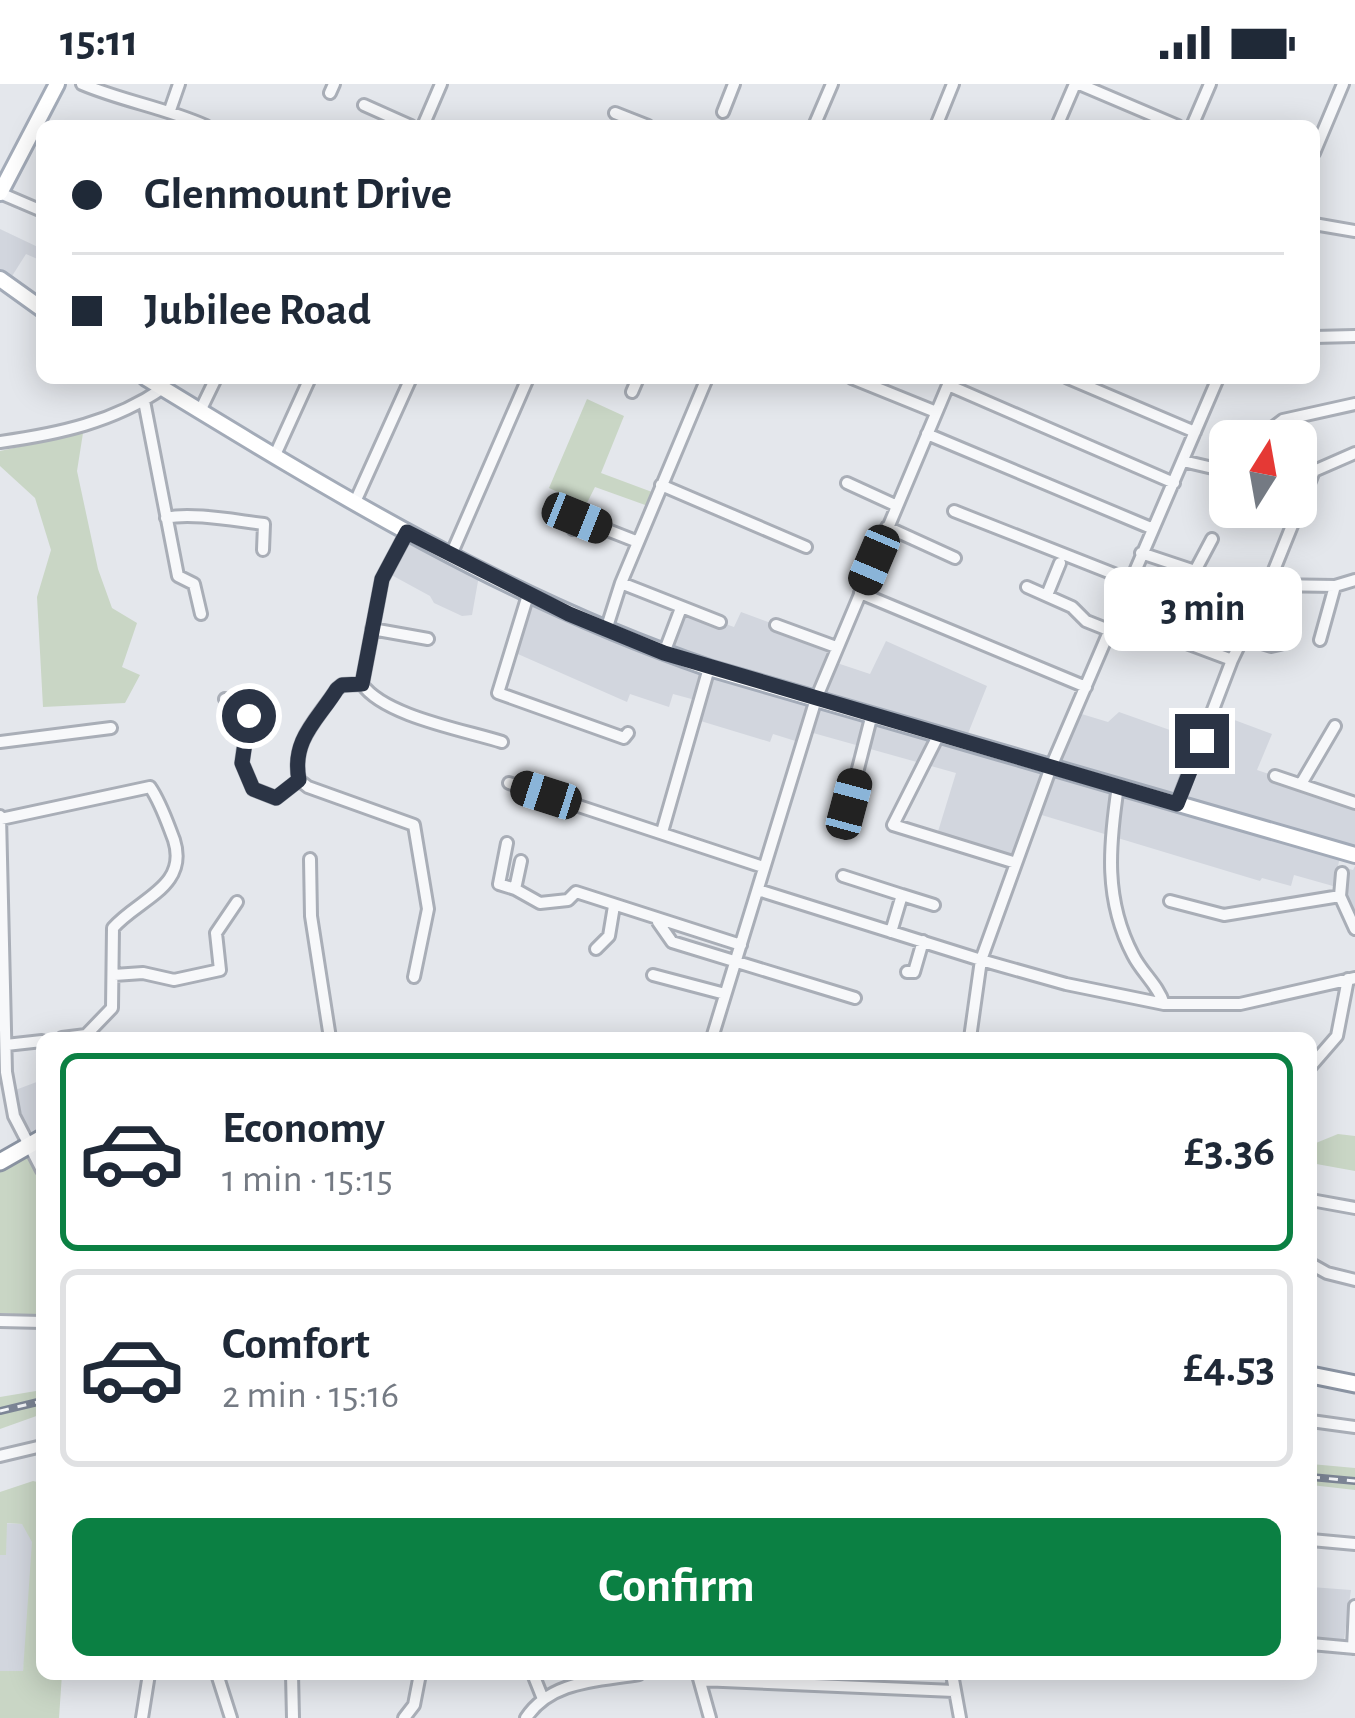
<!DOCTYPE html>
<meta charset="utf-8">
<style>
body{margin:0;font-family:"Alegreya Sans",sans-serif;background:#f6f6f7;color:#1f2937;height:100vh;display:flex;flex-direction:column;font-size:45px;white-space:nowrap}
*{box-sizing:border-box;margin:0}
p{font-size:39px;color:#747a83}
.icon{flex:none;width:66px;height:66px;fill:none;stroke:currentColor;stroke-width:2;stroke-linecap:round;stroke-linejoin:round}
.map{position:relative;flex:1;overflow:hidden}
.drawer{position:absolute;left:36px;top:948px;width:1281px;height:648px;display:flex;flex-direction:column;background:#fff;border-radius:18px;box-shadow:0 6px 30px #0003}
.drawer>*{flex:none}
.guide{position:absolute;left:36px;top:36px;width:1284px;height:264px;border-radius:18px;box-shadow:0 6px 30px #0003;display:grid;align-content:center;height:264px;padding:0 36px;background:#fff}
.needle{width:78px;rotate:11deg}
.fabs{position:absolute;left:1209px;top:336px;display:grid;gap:24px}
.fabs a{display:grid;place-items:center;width:108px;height:108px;border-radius:18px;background:#fff;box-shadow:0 6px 30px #0003;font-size:60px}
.end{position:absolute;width:54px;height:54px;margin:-27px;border:15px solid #2b3445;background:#fff;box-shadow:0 0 0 6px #fff}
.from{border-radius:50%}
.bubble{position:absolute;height:84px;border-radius:18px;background:#fff;box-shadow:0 6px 30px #0003;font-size:39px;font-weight:700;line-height:84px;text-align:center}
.car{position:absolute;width:36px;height:72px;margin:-36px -18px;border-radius:15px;box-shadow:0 0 9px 3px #0007;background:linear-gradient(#222 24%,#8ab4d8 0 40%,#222 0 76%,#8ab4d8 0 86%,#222 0)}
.guide b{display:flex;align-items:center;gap:42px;height:114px;font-size:45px}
.guide b+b{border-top:3px solid #e0e1e3}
.guide i{width:30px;height:30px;background:#1f2937}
ul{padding:21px 0 0;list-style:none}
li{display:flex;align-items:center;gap:36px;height:198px;margin:0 24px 18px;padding:0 12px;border:6px solid #e0e1e3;border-radius:18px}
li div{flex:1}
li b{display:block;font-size:45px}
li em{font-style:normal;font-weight:700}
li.current{border-color:#0b8043}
li>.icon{width:108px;height:108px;stroke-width:1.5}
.action{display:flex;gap:24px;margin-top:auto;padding:24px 36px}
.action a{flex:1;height:138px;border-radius:18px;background:#0b8043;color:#fff;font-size:48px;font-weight:700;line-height:138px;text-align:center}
.status{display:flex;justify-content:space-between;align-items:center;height:84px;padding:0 60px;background:#fff;direction:ltr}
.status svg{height:33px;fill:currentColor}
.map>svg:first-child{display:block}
</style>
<div class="status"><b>15:11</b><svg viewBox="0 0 49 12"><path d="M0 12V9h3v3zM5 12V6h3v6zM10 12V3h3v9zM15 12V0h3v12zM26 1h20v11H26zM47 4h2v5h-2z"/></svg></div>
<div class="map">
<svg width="1355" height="1634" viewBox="0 0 1355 1634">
<rect width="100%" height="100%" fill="#e4e7ec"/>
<path fill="#d2d6de" d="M0,145l42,20v12l-16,-7 -19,30 -7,-5z
M408,448l72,38 -8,45 -10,1 -28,-13 -4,-7 -44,-24z
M528,511l136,58 17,-45 53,19 7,-15 95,35 -5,14 39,13 16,-33 101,45 -22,55 85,26 25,-55 33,10 11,-10 82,29 12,-29 59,22 -15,36 98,33v52l-14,-3 -3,14 15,4 2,-4v43l-10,2 -5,-23 -46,-13 -3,11 -29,-8 -2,3 -225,-68 -19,50 -80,-25 20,-65 -150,-42 -4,12 -29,-9 -3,8 -76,-23 5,-18 -26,-7 -4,13 -39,-13 -3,8 -116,-51z
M42,996v90l-32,-78z
M0,1439l22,1 20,8 -19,139 -23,47z
M1311,1503l40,3 -7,50 -33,-2z"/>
<path fill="#c9d6c5" d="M587,315l37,17 -23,57 51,19 -4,14 -53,-19 -9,18 -37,-17z
M83,349l-6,38 21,98 14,39 25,15 -15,44 18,8 -15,28 -82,4 -6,-110 14,-47 -16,-52 -35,-32v-15z
M1338,1050l17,2v35l-44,-8v-18z
M29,1071l13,26v135l-42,-3v-143z
M42,1306v24l-42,15v-32z
M1311,1380l44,4v22l-44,-5z
M33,1397l9,2v191h20l-3,44h-59v-47h23l9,-129 -10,-18 -15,-1 -1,32h-6v-63z"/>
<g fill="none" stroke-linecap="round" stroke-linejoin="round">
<g stroke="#a9aeb7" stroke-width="16">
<path id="minor" d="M82,0c43,18 81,23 124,42
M1079,0l99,42
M330,9l4,-9
M364,21l47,21
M170,26l9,-26
M723,28l11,-28
M615,29l33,13
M423,42l18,-42
M814,42l18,-42
M936,42l17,-42
M1057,42l18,-42
M1192,42l18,-42
M1314,69l29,-69
M0,109l42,18
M1314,140l41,7
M1314,253l41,-1
M852,294l84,34
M1068,294l127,54
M948,301l226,98
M632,308l6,-14
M144,317l34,175 16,8 7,30
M201,325l15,-31
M927,350l224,94
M1255,357l28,-21 72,-16
M0,358c58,-8 114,-20 163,-54
M275,371l35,-77
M1183,377l47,11
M1296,387h18l41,-18
M847,399l48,22
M661,401l145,62
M355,418l56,-124
M954,427l175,69
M166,434c25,-6 71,3 98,6l-1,26
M577,434l61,24
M887,443l68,31
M573,445l7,-19
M407,448l-25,47 -20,105c22,32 102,46 140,58
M1141,469l54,18 17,-32
M451,471l77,-177
M621,499l99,39
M1268,501l67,1 20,-6
M1027,503l45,20 14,14 25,10
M860,509l226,94
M528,511l-30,98 126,45 4,-5
M1047,511l13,-32
M1117,533l115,43
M776,541l60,22
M372,545l56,10
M606,546l15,-47 86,-205
M1243,553l28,9 9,-2
M1320,556l15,-54
M664,569l17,-45
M362,600l-20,1 -5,4c-19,30 -46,51 -38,91l9,7 106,38 14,84 -14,68
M225,615l24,13 -7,51 11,26 23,9 23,-18
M939,650l-46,91 123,38
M0,658l111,-14
M1275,692l80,27
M509,699l254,84
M1301,700l34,-58
M1118,702c-9,60 -14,114 15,169 9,18 25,30 31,49
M849,720l23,-90
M1177,720l55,-144 36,-75 46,-114
M0,732l6,256 8,44 28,54
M1,735l149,-32c11,16 17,35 24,53 15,47 -36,59 -61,88l-1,80 -26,27 -24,3
M662,748l47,-164
M507,759l-8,41 16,5 6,-28
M310,775l1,57 19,122
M1342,789l-2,23 15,33
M843,792l59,19 -11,37
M515,805l25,14 28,-3 8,-8 165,53
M758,806l223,70 85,24 98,20h76l115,-26
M902,811l32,10
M1170,817l54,14 116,-19
M658,838l14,20 183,56
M596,865l13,-13 5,-30
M907,888h7l9,-31
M114,891l29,-2 31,7 46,-10 -4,-37 21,-31
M653,891l72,19
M712,954l104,-339 135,-321
M970,954l11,-78 70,-193 167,-389
M6,961l36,-4
M1311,982l26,-30 11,-57
M1311,1116l44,8
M1311,1180l16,9 28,7
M0,1237l42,1
M1311,1337l44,6
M0,1372l42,-10
M1311,1456l44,4
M1311,1560l44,4
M1353,1564l2,-42
M217,1590l14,44
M292,1590l1,44
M533,1590l10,25
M952,1590l8,44
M698,1591l12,43
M700,1596l254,11
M142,1634l7,-44
M404,1634l10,-13 6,-31
M526,1634c25,-38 73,-37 113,-44"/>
</g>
<g stroke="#a3abb8" stroke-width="20">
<path id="major" d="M0,109l57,-109
M0,195l42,30
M146,294c180,110 362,222 563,290l646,187"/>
</g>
<g stroke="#8b94a3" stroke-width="21">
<path id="highway" d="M0,1078l42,-24
M1311,1291l44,9"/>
</g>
<use href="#minor" stroke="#f7f8fa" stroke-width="10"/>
<use href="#major" stroke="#fff" stroke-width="14"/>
<use href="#highway" stroke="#fff" stroke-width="15"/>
<g stroke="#7d8696" stroke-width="8">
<path id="rail" d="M0,1327l42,-10
M1311,1393l44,4"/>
</g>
<use href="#rail" stroke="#f4f6f9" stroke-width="3" stroke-dasharray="9" stroke-linecap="butt"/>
</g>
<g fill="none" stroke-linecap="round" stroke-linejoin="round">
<path stroke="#2b3445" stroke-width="15" d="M249,632l-7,47 11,26 23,9 23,-18c-8,-41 19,-60 38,-91l5,-4 20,-1 20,-105 25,-47 162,82 95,39 513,151 25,-63"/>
</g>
</svg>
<div class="fabs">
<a><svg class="needle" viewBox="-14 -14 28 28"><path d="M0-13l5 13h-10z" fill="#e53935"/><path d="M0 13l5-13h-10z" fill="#747a83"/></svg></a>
</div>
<i class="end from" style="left:249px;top:632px"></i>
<i class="end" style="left:1202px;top:657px"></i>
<div class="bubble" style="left:1104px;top:483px;width:198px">3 min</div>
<i class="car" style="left:577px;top:434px;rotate:112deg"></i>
<i class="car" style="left:874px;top:476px;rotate:203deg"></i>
<i class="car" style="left:546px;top:711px;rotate:288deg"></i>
<i class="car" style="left:849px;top:720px;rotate:15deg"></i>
<div class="guide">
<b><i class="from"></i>Glenmount Drive</b>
<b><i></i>Jubilee Road</b>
</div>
<section class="drawer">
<ul>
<li class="current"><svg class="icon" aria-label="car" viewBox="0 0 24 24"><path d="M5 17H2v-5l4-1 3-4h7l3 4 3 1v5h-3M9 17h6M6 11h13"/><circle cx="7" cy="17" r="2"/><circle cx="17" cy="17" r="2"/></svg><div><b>Economy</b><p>1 min · 15:15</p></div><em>£3.36</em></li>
<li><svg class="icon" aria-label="car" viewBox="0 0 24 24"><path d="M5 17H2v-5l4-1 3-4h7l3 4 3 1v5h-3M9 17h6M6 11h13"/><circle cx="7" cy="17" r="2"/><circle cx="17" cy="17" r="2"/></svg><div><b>Comfort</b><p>2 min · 15:16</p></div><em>£4.53</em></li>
</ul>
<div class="action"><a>Confirm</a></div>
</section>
</div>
